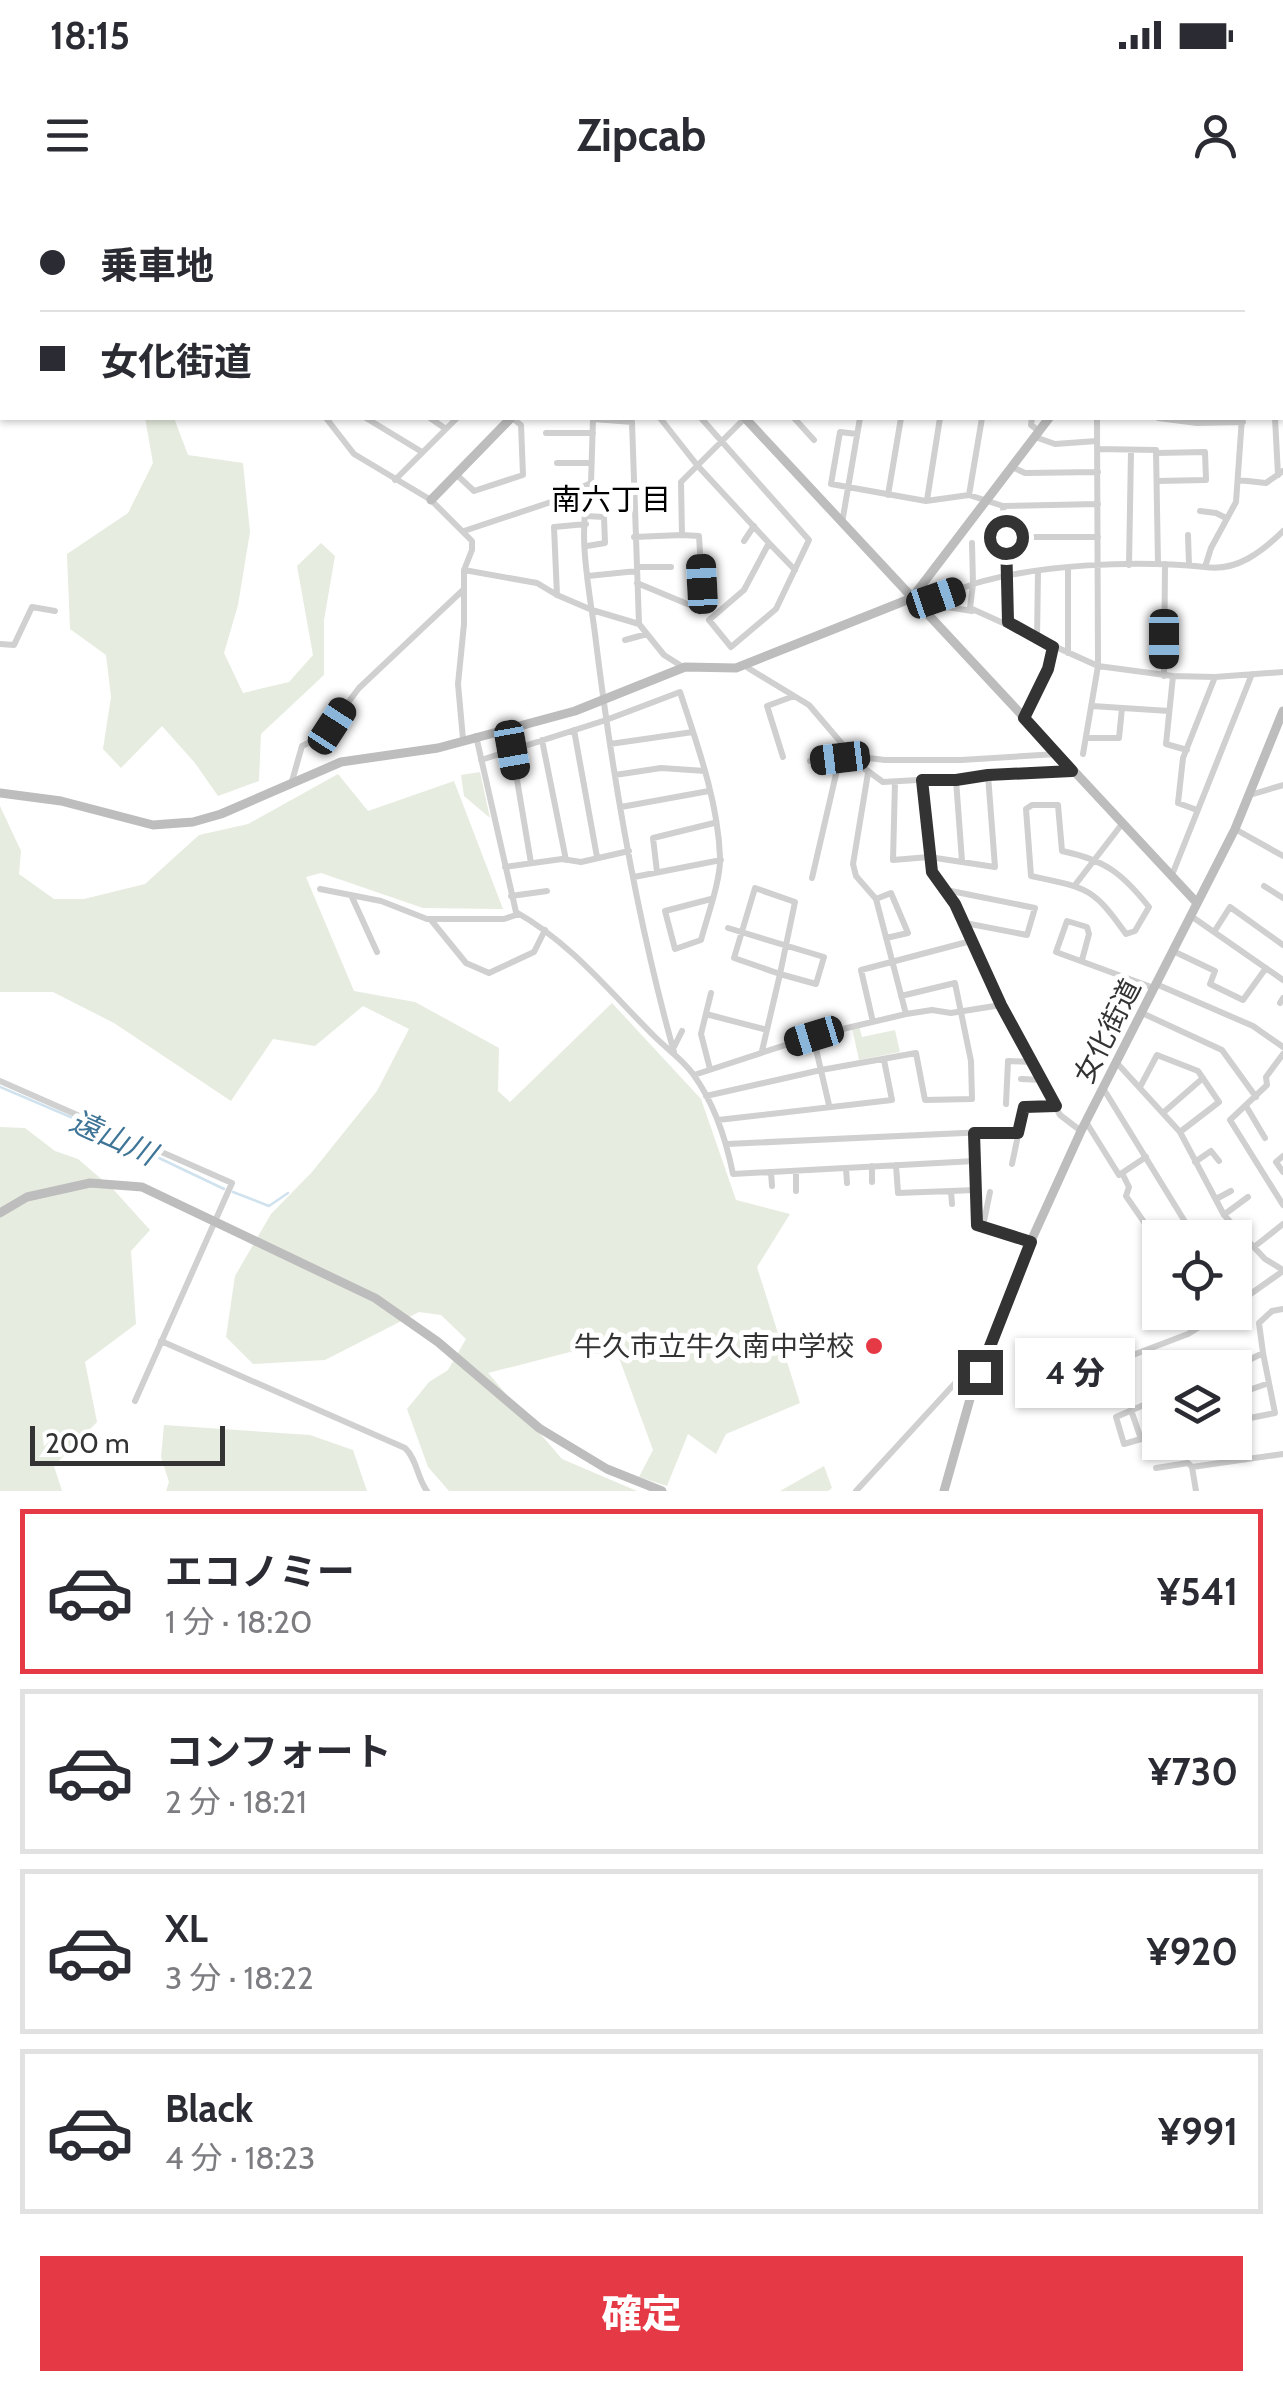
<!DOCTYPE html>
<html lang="ja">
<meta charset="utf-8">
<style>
body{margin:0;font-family:Cabin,"Noto Sans JP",sans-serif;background:#f2f2f3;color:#2b2b33;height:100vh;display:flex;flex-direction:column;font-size:38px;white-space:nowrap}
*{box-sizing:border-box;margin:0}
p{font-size:32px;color:#7c7c81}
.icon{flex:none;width:55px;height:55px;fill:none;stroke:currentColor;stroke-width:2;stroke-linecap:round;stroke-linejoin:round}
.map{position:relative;height:1291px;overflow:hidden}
.drawer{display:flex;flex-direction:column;background:#fff;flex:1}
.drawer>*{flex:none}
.banner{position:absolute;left:0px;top:0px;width:1285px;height:220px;box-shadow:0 2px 8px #0004;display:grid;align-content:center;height:220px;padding:0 40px;background:#fff}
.controls{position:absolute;left:1142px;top:1020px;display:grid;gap:20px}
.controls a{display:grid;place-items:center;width:110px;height:110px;border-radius:0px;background:#fff;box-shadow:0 2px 8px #0004;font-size:50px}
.scale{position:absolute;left:30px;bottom:25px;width:195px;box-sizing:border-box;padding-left:10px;border:5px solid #333;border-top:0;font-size:28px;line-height:35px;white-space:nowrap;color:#333;-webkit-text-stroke:8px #fff;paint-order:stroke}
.end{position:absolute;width:45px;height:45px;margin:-22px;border:12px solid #333;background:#fff;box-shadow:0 0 0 5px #fff}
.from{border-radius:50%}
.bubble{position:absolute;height:70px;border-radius:0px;background:#fff;box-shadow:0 2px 8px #0004;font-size:32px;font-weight:800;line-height:70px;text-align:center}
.car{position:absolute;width:30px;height:60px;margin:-30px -15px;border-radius:12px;box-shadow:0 0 8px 2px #0007;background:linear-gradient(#222 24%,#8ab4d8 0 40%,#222 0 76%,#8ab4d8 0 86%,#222 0)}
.banner b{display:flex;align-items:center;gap:35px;height:95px;font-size:38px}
.banner b+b{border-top:2px solid #e1e1e2}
.banner i{width:25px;height:25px;background:#2b2b33}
ul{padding:18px 0 0;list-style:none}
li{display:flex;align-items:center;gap:30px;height:165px;margin:0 20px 15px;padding:0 20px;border:5px solid #e1e1e2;border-radius:0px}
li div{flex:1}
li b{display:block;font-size:38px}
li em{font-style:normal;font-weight:800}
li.selected{border-color:#e63946}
li>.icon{width:90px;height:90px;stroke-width:1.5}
.action{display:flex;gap:20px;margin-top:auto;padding:20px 40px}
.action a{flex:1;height:115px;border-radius:0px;background:#e63946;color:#fff;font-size:40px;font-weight:800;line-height:115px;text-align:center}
.status{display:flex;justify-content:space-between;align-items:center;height:70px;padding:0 50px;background:#fff;direction:ltr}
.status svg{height:28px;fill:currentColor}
header{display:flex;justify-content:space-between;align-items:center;height:130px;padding:0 40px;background:#fff;font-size:45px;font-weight:800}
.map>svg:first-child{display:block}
</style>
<div class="status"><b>18:15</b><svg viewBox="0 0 49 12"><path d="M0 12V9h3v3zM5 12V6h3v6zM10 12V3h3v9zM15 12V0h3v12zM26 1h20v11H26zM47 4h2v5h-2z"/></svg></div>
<header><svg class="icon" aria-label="menu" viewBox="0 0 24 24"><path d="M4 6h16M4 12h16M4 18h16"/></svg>Zipcab<svg class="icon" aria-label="person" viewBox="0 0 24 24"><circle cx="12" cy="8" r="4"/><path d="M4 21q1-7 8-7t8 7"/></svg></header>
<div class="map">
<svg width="1283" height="1291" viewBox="0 0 1283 1291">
<rect width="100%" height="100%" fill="#fff"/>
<path fill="#e6ecdf" d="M145,218h29l14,37 55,8 7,69 -12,73 -14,48 19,40 46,-11 24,-27 -16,-89 24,-23 14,13 -11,64v55l-63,59 -2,47 -41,15 -23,-33 -33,-37 -41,42 -18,-19 8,-52 -5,-42 -36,-26 -3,-75 61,-41 25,-50z
M480,572l10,46 -26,-22 -3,-21z
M338,574l30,37 86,-30 49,128 -80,-1 -102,-35 -15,4 48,114 61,11 84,46 -1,43 12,11 102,-99 89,96 35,101 54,14 -33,53 43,136 -74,31 -10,20 -28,-20 -21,52 -28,-9 14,-27 -35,-95 -48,-3 -82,21 74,86 75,32h-188l-21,-24 -21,-58 22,-27 19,-12 18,-31 -25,-24 -22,-3 -94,48 -72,4 -27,-27 9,-61 36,-62 41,-42 65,-81 32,-62 -46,-23 -48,40 -42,-7 -42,62 -117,-78 -61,-31h-53v-186l21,45 -2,23 35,25h30l61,-15 54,-49 49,-11z
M859,826l3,11 33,-7 5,22 -41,8 -7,-32z
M0,927l25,1 30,23 23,8 35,30 37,41 -19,21 5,73 -51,38 12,60 -43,44 8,25h-62z
M164,1225l146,10 43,15 14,41h-201l3,-9 -8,-25z
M824,1266l8,22 -4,3h-48z"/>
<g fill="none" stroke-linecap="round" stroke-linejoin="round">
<path stroke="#cfe2ee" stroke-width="2.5" d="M0,887l94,40 130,62
M233,992l36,14 19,-13"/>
<path stroke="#cfe2ee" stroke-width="11" d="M59,2l5,-2
M0,20h2"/>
<path stroke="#d0d0d0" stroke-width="6" d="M306,0l2,2
M351,0l3,2
M542,0v2
M574,0v2
M606,0v2
M679,0v2
M816,0l3,2
M1176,0l7,2
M186,2l1,-2
M393,2l3,-2
M438,2l2,-2
M484,2l2,-2
M530,2l3,-2
M738,2l3,-2
M783,2l2,-2
M826,2l3,-2
M872,2l2,-2
M918,2l2,-2
M928,2l1,-2
M963,2v-2
M1051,2v-2
M1118,2v-2
M1169,2l1,-2
M1282,30h1
M1282,91l1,-1
M1282,187h1
M326,218l28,36 77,46 41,41v9l-8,20v54l-6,60 5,55
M366,218l56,34
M430,218l16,11
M660,218l37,47 72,78 -25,47 -35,30 22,27 45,-38 33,-69 -108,-122
M794,218l20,22
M1032,218l-1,7 8,6
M1158,218l39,5 46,-1
M1242,218l-6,84 -25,46 -6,19c-70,-7 -165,-3 -232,17l-3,24 128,58 75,10 42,1 68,-5
M1275,218l3,57
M546,233h47
M857,234l-17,-2 -9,52 95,17 43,-6 34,11 95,-2
M1035,237l20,7 42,-3
M1097,249l59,1 2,114
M1157,253l48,-1 1,28 -49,1
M557,263h34
M1012,267l13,6 73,-1
M458,276l16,15 49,-16 -2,-50 -9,-7
M395,280l62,-62
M1238,280l28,3 17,-12
M591,283c-15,46 -2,104 4,151 17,140 41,282 79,418
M888,295l13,-77
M969,295l13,-77
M927,300l13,-82
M1003,306l7,100 -2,17
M1200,311l16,2 10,5
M586,316l18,1 1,26 -18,3
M842,323l18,-105
M464,331l87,-29 40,-19 2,-64 39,3 7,202 25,31 19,12
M1188,335l1,30
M634,337l48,-2
M1005,337h93
M744,341l10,-15
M769,343l26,27
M972,343l1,41
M1129,365l2,-114
M637,367h34
M1205,367c31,5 57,-15 78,-36
M464,370l73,13 20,12 35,15 47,14
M588,376l49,-5
M637,383l60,25
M971,385l-35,12 -1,8 37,6
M696,390l6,-7 -3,-47 -17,-1 -1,-53 64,-64
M557,395l-3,-68 32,-3
M1037,439l1,-68
M625,440l22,-6
M0,444l14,1 18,-38 23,4
M1068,453v-84
M747,464l1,4 61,37 52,61 22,16 190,-11
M1164,476l1,-112
M1173,476l-7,68 21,6
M1092,506l77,5
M1024,518l23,-49 6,-22
M574,530l23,127
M476,536l40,176c55,31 94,80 138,124 13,13 28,23 39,38 21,29 33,65 40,100l242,-13
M1086,538h33l3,-30
M542,540l24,120
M610,544l83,-12
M512,550l19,113
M1083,554l15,-88 -1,-248
M783,557l-16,-51 27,-10
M481,560l125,-40 74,-28c17,52 38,109 40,165 1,23 -13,60 -19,83l-26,9 -10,-38 46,-12
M810,561l42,-5 33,4h76l96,-6
M868,573l-15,91 3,12 20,23 30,115
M615,575l46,-7 44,3
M922,579l10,94 23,31 46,101 59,110 21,16
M956,580l6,81
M292,581l10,-35 21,-10 36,-48 104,-98
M895,582l-2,78 36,-3 66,10 -7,-92
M1250,595l33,-10
M1032,605h26l4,46c43,9 60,22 87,56l-14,24 -9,3c-33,-47 -39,-46 -95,-58l-5,-67z
M621,607l88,-16
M1197,610l-19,-7 5,-45 32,-81
M1235,629l48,27
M505,667l57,-8 19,3 48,-11
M657,672l-4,-34 61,-15
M1172,675l80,-201
M634,677l87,-17
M812,678l28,-121
M1075,685l47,-61
M1264,686l19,12
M755,688l40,14 -15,72 -46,-16z
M320,689l61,12 46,18h77l15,-5
M946,690l89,18 -8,27 -62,-12
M351,695l26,57
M511,696l36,-5
M876,699l15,-6 17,40 -22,5
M1191,716l92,64
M431,720l35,43 23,10 45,-21 11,-22
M728,728l96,29 -8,27 -36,-10 -18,77
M1214,732l16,-25 53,38
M1173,751l42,20 -5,13 33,16 23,-32
M1082,760l7,-26 -2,-7 -20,-6 -11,31 98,36
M1156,784l97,42 30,21
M1280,803l3,-5
M1142,813l80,37 34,47
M706,814l61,16
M873,822l-12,-52 110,-29
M813,836l16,69
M674,847l8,-16
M1283,854l-17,23 1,8 -37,35 53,85
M1116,862l64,70 44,83 41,44 18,11
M710,869l-9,-35 10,-41
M694,875l119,-39 93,-22 26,-4 19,3 50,-8
M1021,879l21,1
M0,881l232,102 -97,218
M1140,887l17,-32 41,16 21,31 -39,30
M1103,888l92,150
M706,896l115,-26 95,-17 9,47 47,-1 -1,-38 -16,-78 -54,13
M1006,904l2,-43 23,1
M1246,906l19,32
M1164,912l39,-34
M718,920l174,-20 -8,-40
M1086,922l33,53 27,-18
M974,933l3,92 54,16
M727,944l280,-13 11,2
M1283,956l-7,6 7,10
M1195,962l16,-11 8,10
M1012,964l12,-57h32
M896,965l2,28 78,-3
M872,966v16
M846,968l1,15
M771,972l1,14
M1122,973l7,14 -3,9 20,29
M796,991v-20
M951,991l1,13
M1216,999l15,-8
M1225,1014l23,-17
M983,1026l7,-34
M1254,1047l29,-23
M1235,1105l48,-34
M161,1141l244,107c12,11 12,30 22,43
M1117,1161l71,-27 36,-22
M1233,1168l30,-15 -4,-30 13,-12 11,-2
M1235,1195l34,-12
M1131,1210l10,29 -17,5 -8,-27 44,-19
M1235,1221l40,-8 -12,-60
M1156,1268l32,-5 4,4
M856,1291l134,-146
M1196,1291l-4,-24 91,-13"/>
<path stroke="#bdbdbd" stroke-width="9" d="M642,0l1,2
M714,2l2,-2
M1211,2l2,-2
M745,218l452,485
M431,300l80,-82
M912,398l137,-180
M0,593l61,8 92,24 40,-3 28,-8 120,-52 97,-14 137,-37 110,-44 51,1 176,-70
M0,1013l27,-16 63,-14 52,4 233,111 63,44 101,86 68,41 55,22
M944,1291l26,-92 61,-158 50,-110 154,-302 48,-118"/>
</g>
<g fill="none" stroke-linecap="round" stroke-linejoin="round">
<path stroke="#333" stroke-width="12" d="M980,1172l51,-130 -54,-17 -3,-92h44l6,-26 32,-1 -55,-101 -46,-101 -23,-32 -10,-92h34l32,-5 84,-4 -48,-53 24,-49 5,-22 -45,-25 -2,-85"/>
</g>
<circle fill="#e63946" stroke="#fff" stroke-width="4" cx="874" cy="1146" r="10"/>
<g text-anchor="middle" stroke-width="10" stroke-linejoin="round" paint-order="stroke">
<g font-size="28" fill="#333" stroke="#fff">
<text transform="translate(1107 831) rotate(-63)" y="10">女化街道</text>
</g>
<g font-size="28" fill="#333" stroke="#fff" text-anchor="end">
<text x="854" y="1156">牛久市立牛久南中学校</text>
</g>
<g font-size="30" fill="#000" stroke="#fff">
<text x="611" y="310">南六丁目</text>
</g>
<g font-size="30" font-style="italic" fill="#3f7597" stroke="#fff">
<text transform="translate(113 938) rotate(24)" y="10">遠山川</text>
</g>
</g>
</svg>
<div class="controls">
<a><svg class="icon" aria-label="locate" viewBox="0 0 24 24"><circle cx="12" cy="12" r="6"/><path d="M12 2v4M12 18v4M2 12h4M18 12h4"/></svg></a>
<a><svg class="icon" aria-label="layers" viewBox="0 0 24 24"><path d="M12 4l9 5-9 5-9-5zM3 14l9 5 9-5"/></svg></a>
</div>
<div class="scale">200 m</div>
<i class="end from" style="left:1006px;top:337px"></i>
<i class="end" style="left:980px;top:1172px"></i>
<div class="bubble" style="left:1015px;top:1138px;width:120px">4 分</div>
<i class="car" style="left:702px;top:384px;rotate:357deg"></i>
<i class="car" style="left:936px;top:398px;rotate:71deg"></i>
<i class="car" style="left:1164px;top:439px;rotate:180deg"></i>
<i class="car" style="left:332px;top:526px;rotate:33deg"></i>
<i class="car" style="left:512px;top:550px;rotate:170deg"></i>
<i class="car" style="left:840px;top:558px;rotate:263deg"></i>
<i class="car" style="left:814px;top:836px;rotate:253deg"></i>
<div class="banner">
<b><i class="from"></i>乗車地</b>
<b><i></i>女化街道</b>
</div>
</div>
<section class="drawer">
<ul>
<li class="selected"><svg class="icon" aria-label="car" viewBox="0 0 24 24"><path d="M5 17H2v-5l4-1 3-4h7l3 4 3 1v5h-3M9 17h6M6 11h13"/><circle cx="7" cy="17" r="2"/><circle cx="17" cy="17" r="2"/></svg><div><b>エコノミー</b><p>1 分 · 18:20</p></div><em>¥541</em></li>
<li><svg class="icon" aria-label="car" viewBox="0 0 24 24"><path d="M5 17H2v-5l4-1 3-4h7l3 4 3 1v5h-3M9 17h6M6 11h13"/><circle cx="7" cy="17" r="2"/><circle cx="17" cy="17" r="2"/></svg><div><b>コンフォート</b><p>2 分 · 18:21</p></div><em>¥730</em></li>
<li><svg class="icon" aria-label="car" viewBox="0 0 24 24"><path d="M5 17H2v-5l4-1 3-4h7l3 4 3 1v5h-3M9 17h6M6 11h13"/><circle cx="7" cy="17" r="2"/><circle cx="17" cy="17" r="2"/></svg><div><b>XL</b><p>3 分 · 18:22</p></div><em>¥920</em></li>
<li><svg class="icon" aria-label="car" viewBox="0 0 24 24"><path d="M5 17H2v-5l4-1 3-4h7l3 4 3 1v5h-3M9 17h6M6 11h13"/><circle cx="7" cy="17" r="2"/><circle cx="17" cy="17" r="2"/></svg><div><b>Black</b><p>4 分 · 18:23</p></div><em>¥991</em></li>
</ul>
<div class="action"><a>確定</a></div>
</section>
